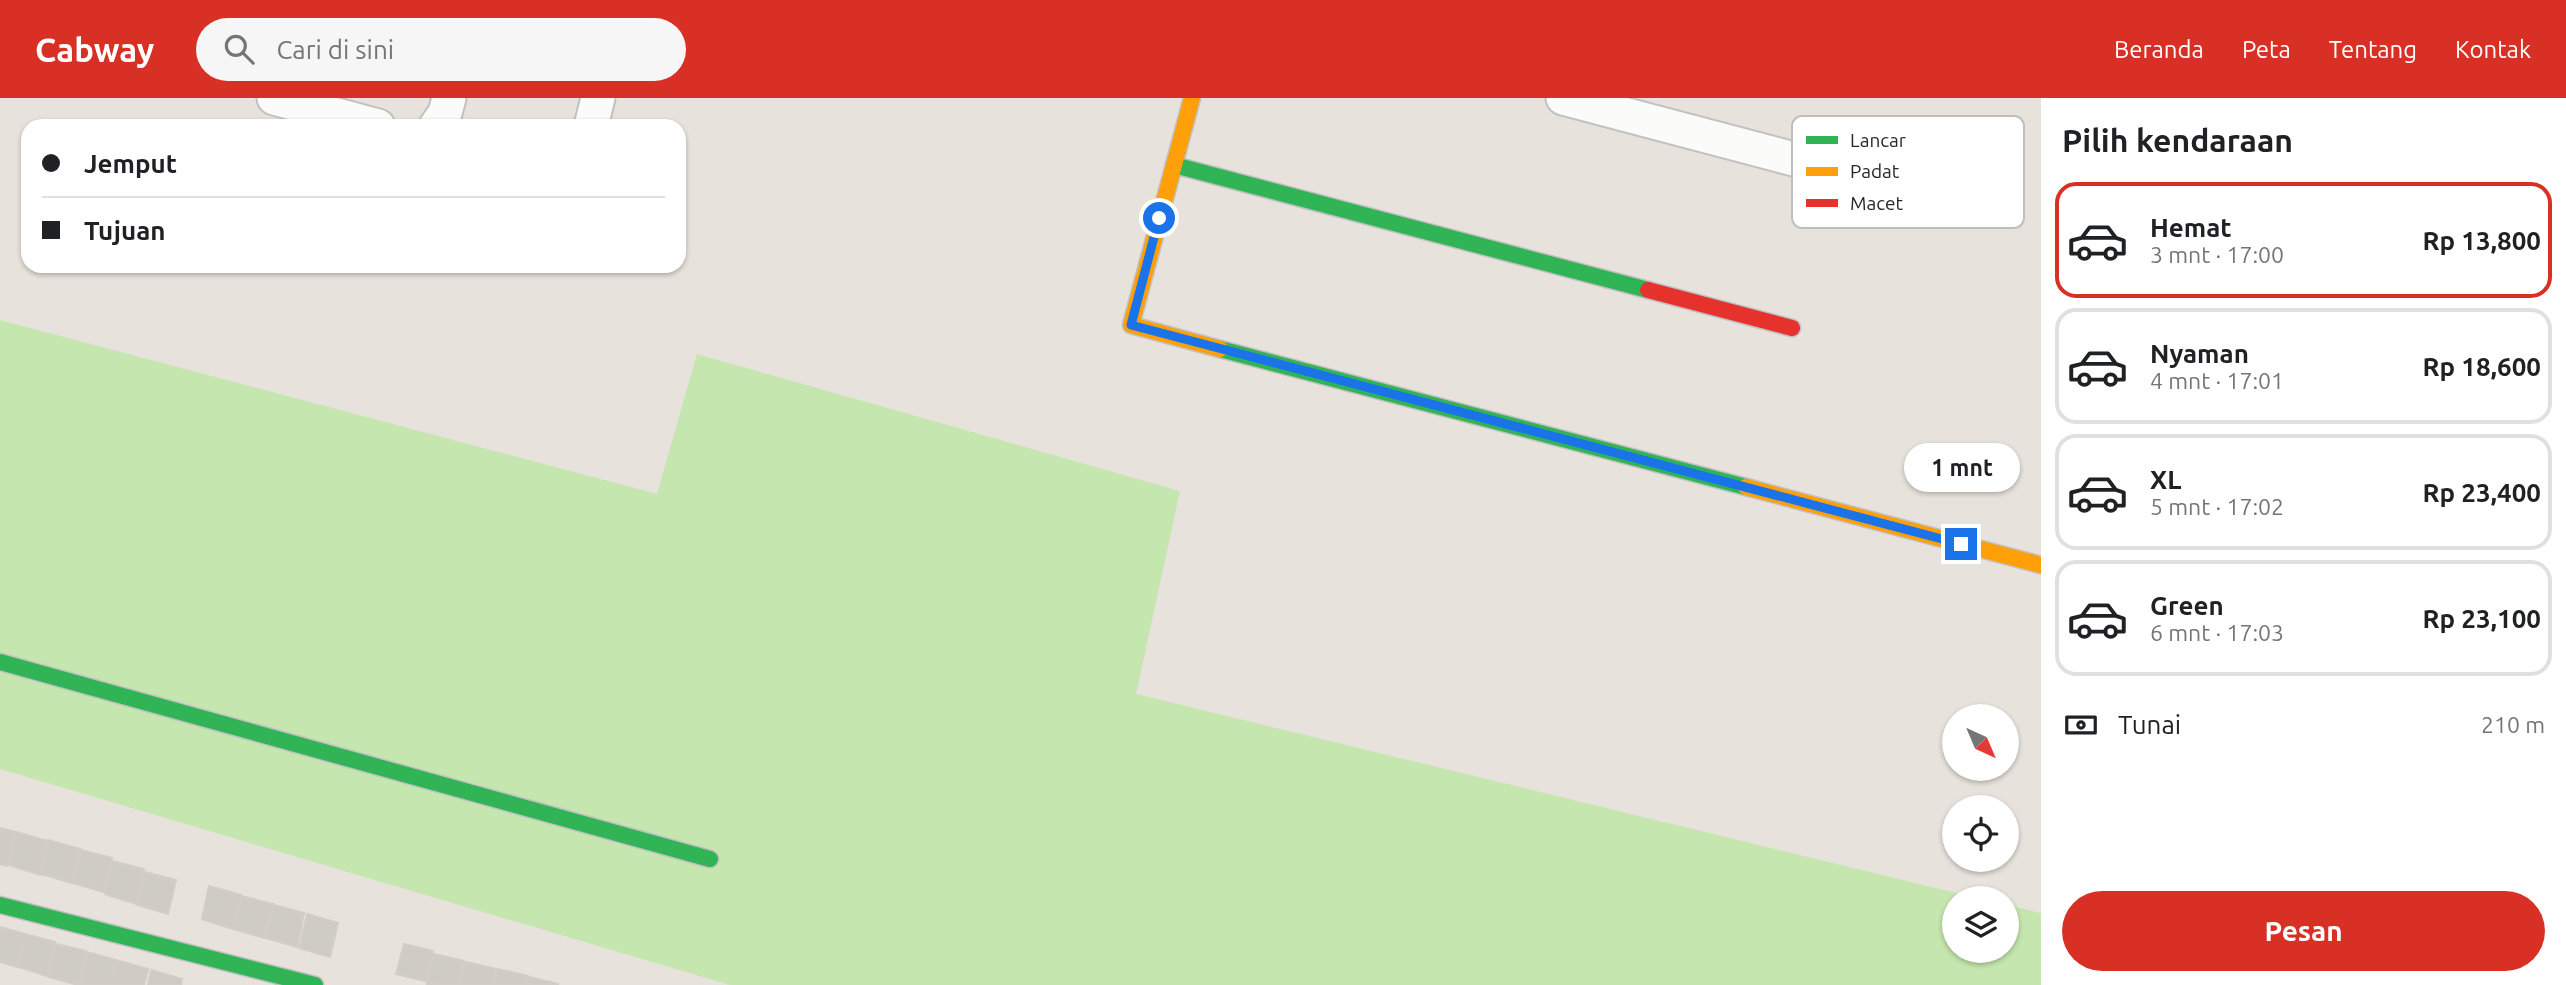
<!DOCTYPE html>
<html lang="id">
<meta charset="utf-8">
<style>
body{margin:0;font-family:Ubuntu,sans-serif;background:#f6f6f6;color:#202124;height:100vh;display:flex;flex-direction:column;font-size:26px;white-space:nowrap}
*{box-sizing:border-box;margin:0}
p{font-size:23px;color:#757577}
.icon{flex:none;width:38px;height:38px;fill:none;stroke:currentColor;stroke-width:2;stroke-linecap:round;stroke-linejoin:round}
.map{position:relative;flex:1;overflow:hidden}
.details{display:flex;flex-direction:column;background:#fff;width:525px}
.details>*{flex:none}
.top-card{position:absolute;left:21px;top:21px;width:665px;height:154px;border-radius:21px;box-shadow:0 2px 5px #0004;display:grid;align-content:center;height:154px;padding:0 21px;background:#fff}
.needle{width:46px;rotate:136deg}
.buttons{position:absolute;left:1942px;top:606px;display:grid;gap:14px}
.buttons a{display:grid;place-items:center;width:77px;height:77px;border-radius:50%;background:#fff;box-shadow:0 2px 5px #0004;font-size:35px}
.end{position:absolute;width:32px;height:32px;margin:-16px;border:9px solid #1a73e8;background:#fff;box-shadow:0 0 0 4px #fff}
.from{border-radius:50%}
.bubble{position:absolute;height:49px;border-radius:24px;background:#fff;box-shadow:0 2px 5px #0004;font-size:23px;font-weight:700;line-height:49px;text-align:center}
.top-card b{display:flex;align-items:center;gap:24px;height:66px;font-size:26px}
.top-card b+b{border-top:2px solid #e0e0e0}
.top-card i{width:18px;height:18px;background:#202124}
ul{padding:0;list-style:none}
li{display:flex;align-items:center;gap:21px;height:116px;margin:0 14px 10px;padding:0 7px;border:4px solid #e0e0e0;border-radius:21px}
li div{flex:1}
li b{display:block;font-size:26px}
li em{font-style:normal;font-weight:700}
li.selected{border-color:#d93025}
li>.icon{width:63px;height:63px;stroke-width:1.5}
h2{padding:0 21px;font-size:32px;line-height:84px}
.pay{display:flex;align-items:center;gap:18px;height:77px;padding:0 21px;font-size:26px}
.pay p{margin-inline-start:auto}
.cta{display:flex;gap:14px;margin-top:auto;padding:14px 21px}
.cta a{flex:1;height:80px;border-radius:42px;background:#d93025;color:#fff;font-size:28px;font-weight:700;line-height:80px;text-align:center}
header{display:flex;align-items:center;gap:42px;box-sizing:border-box;height:98px;padding:0 35px;background:#d93025;color:#fff}
header strong{font-size:33px}
nav{display:flex;gap:38px;margin-inline-start:auto;font-size:24px}
.search{width:490px;height:63px;background:#f6f6f6;display:flex;align-items:center;gap:18px;box-sizing:border-box;padding:0 24px;border-radius:38px;color:#757577;font-size:26px}
main{display:flex;flex:1;min-height:0}
.map>svg:first-child{display:block}
</style>
<header>
<strong>Cabway</strong>
<div class="search"><svg class="icon" aria-label="search" viewBox="0 0 24 24"><circle cx="10" cy="10" r="6"/><path d="M15 15l6 6"/></svg>Cari di sini</div>
<nav><a>Beranda</a><a>Peta</a><a>Tentang</a><a>Kontak</a></nav>
</header>
<main>
<div class="map">
<svg width="2041" height="887" viewBox="0 0 2041 887">
<rect width="100%" height="100%" fill="#e7e2db"/>
<path fill="#c5e6af" d="M0,222l657,174 40,-140 483,137 -44,203 841,204h-22v52h52v-45l34,8v72h-1311l-730,-216z"/>
<path fill="#cfccc6" stroke="#d2cec7" stroke-width="2" d="M0,730l15,4 -8,34 -7,-2z
M16,734l32,9 -8,34 -31,-10z
M48,742l32,9 -8,34 -31,-9z
M81,752l31,8 -8,34 -31,-9z
M112,763l32,8 -8,35 -31,-10z
M145,774l31,8 -8,34 -30,-9z
M209,788l32,9 -8,34 -31,-10z
M241,798l32,8 -9,34 -30,-9z
M274,807l30,8 -7,34 -31,-9z
M307,816l31,9 -8,34 -31,-9z
M0,829l25,7 -8,33 -17,-5z
M25,836l30,8 -8,34 -28,-9z
M56,846l30,7 -8,34 -29,-8z
M404,846l29,7 -7,30 -30,-7z
M87,854l29,8 -5,25h-31z
M434,856l30,7 -6,24 -31,-1z
M116,862l32,9 -4,16h-33z
M466,864l30,7 -4,16h-32z
M498,871l30,7 -2,9h-32z
M151,872l31,9 -1,6h-33z
M529,879l30,7 -32,1z"/>
<g fill="none" stroke-linecap="round" stroke-linejoin="round">
<g stroke="#c2c1c2" stroke-width="37">
<path id="street" d="M274,0l104,28
M1563,0l280,74
M436,28l9,-13 4,-15
M591,28l7,-28"/>
</g>
<g stroke="#c2c1c2" stroke-width="19">
<path id="fast" d="M1174,67l474,125
M1220,251l526,138
M0,564l710,197
M0,807l315,80"/>
</g>
<g stroke="#c2c1c2" stroke-width="19">
<path id="slow" d="M1192,0l-61,227 89,24
M1746,389l295,78"/>
</g>
<g stroke="#c2c1c2" stroke-width="19">
<path id="jam" d="M1648,192l144,38"/>
</g>
<use href="#street" stroke="#fbfbfa" stroke-width="33"/>
<use href="#fast" stroke="#30b455" stroke-width="16"/>
<use href="#slow" stroke="#ff9f0a" stroke-width="16"/>
<use href="#jam" stroke="#e5322d" stroke-width="16"/>
</g>
<g fill="none" stroke-linecap="round" stroke-linejoin="round">
<path stroke="#1a73e8" stroke-width="9" d="M1159,120l-28,107 830,219"/>
</g>
<rect x="1792" y="18" width="232" height="112" rx="10" fill="#fff" stroke="#bebebe" stroke-width="2"/>
<rect x="1806" y="38" width="32" height="8" fill="#30b455"/>
<rect x="1806" y="69" width="32" height="9" fill="#ff9f0a"/>
<rect x="1806" y="101" width="32" height="8" fill="#e5322d"/>
<g font-size="19" fill="#272727">
<text x="1850" y="49">Lancar</text>
<text x="1850" y="80">Padat</text>
<text x="1850" y="112">Macet</text>
</g>
</svg>
<div class="buttons">
<a><svg class="needle" viewBox="-14 -14 28 28"><path d="M0-13l5 13h-10z" fill="#e53935"/><path d="M0 13l5-13h-10z" fill="#757577"/></svg></a>
<a><svg class="icon" aria-label="locate" viewBox="0 0 24 24"><circle cx="12" cy="12" r="6"/><path d="M12 2v4M12 18v4M2 12h4M18 12h4"/></svg></a>
<a><svg class="icon" aria-label="layers" viewBox="0 0 24 24"><path d="M12 4l9 5-9 5-9-5zM3 14l9 5 9-5"/></svg></a>
</div>
<i class="end from" style="left:1159px;top:120px"></i>
<i class="end" style="left:1961px;top:446px"></i>
<div class="bubble" style="left:1904px;top:345px;width:116px">1 mnt</div>
<div class="top-card">
<b><i class="from"></i>Jemput</b>
<b><i></i>Tujuan</b>
</div>
</div>
<section class="details">
<h2>Pilih kendaraan</h2>
<ul>
<li class="selected"><svg class="icon" aria-label="car" viewBox="0 0 24 24"><path d="M5 17H2v-5l4-1 3-4h7l3 4 3 1v5h-3M9 17h6M6 11h13"/><circle cx="7" cy="17" r="2"/><circle cx="17" cy="17" r="2"/></svg><div><b>Hemat</b><p>3 mnt · 17:00</p></div><em>Rp 13,800</em></li>
<li><svg class="icon" aria-label="car" viewBox="0 0 24 24"><path d="M5 17H2v-5l4-1 3-4h7l3 4 3 1v5h-3M9 17h6M6 11h13"/><circle cx="7" cy="17" r="2"/><circle cx="17" cy="17" r="2"/></svg><div><b>Nyaman</b><p>4 mnt · 17:01</p></div><em>Rp 18,600</em></li>
<li><svg class="icon" aria-label="car" viewBox="0 0 24 24"><path d="M5 17H2v-5l4-1 3-4h7l3 4 3 1v5h-3M9 17h6M6 11h13"/><circle cx="7" cy="17" r="2"/><circle cx="17" cy="17" r="2"/></svg><div><b>XL</b><p>5 mnt · 17:02</p></div><em>Rp 23,400</em></li>
<li><svg class="icon" aria-label="car" viewBox="0 0 24 24"><path d="M5 17H2v-5l4-1 3-4h7l3 4 3 1v5h-3M9 17h6M6 11h13"/><circle cx="7" cy="17" r="2"/><circle cx="17" cy="17" r="2"/></svg><div><b>Green</b><p>6 mnt · 17:03</p></div><em>Rp 23,100</em></li>
</ul>
<div class="pay"><svg class="icon" aria-label="cash" viewBox="0 0 24 24"><path d="M3 7h18v10H3z"/><circle cx="12" cy="12" r="2"/></svg>Tunai<p>210 m</p></div>
<div class="cta"><a>Pesan</a></div>
</section>
</main>
